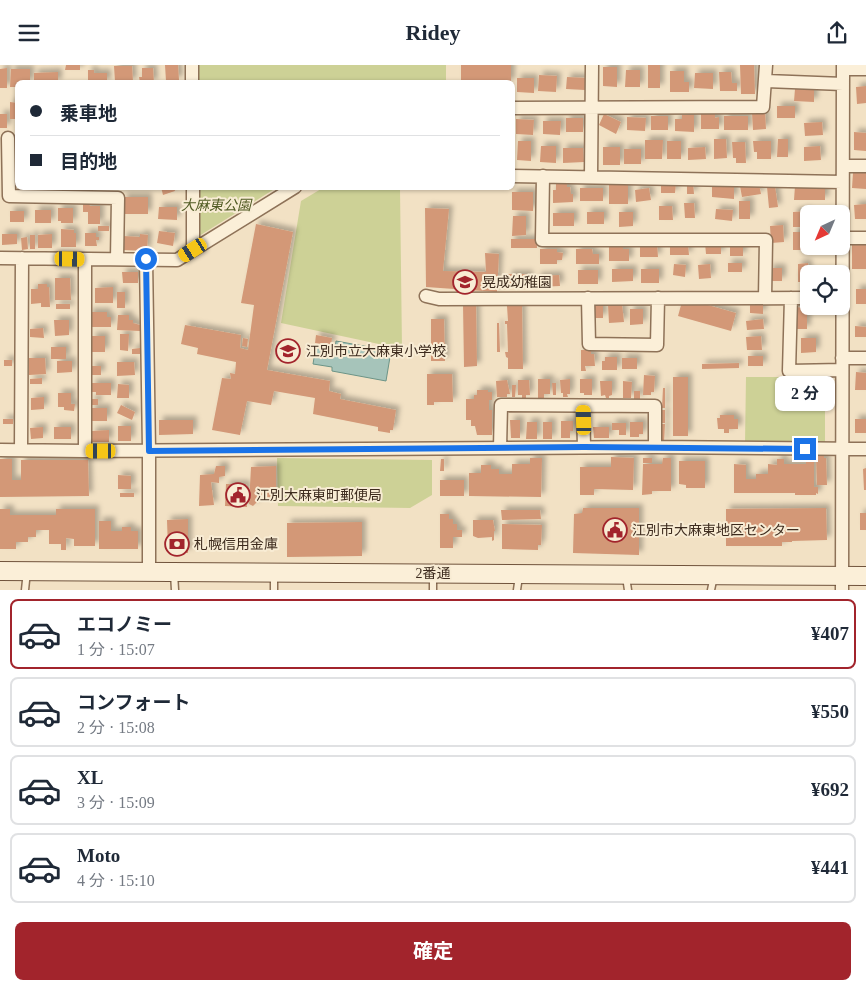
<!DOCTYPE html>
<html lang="ja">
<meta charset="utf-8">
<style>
body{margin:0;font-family:"Times New Roman","Noto Sans JP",serif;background:#f2f2f3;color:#1f2937;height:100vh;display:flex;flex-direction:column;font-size:19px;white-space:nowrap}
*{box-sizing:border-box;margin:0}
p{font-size:16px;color:#747a83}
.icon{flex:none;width:28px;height:28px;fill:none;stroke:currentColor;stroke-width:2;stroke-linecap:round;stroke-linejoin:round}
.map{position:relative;height:525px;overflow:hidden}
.sheet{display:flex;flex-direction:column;background:#fff;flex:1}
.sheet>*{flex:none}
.top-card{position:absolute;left:15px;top:15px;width:500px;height:110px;border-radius:8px;box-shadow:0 1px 4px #0004;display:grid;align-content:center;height:110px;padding:0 15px;background:#fff}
.needle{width:32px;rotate:224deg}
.tools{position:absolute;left:800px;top:140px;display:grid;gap:10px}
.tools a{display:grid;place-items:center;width:50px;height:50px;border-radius:8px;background:#fff;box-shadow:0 1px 4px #0004;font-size:25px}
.end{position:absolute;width:22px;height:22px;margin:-11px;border:6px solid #1a73e8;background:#fff;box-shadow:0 0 0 2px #fff}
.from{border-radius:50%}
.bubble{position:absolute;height:35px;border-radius:8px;background:#fff;box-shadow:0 1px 4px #0004;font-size:16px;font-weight:700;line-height:35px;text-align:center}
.car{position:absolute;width:15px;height:30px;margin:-15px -8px;border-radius:6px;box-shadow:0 0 4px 1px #0007;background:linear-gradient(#f5c518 24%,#345 0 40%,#f5c518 0 76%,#345 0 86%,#f5c518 0)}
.top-card b{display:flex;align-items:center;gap:18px;height:48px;font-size:19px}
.top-card b+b{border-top:1px solid #e0e1e3}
.top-card i{width:12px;height:12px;background:#1f2937}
ul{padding:9px 0 0;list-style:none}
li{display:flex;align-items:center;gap:15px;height:70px;margin:0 10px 8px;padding:0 5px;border:2px solid #e0e1e3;border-radius:8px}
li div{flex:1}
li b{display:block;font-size:19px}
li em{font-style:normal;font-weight:700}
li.selected{border-color:#a2242c}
li>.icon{width:45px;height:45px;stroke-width:1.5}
.primary-button{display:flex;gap:10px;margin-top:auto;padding:10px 15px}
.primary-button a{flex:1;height:58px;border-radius:8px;background:#a2242c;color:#fff;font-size:20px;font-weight:700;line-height:58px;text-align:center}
header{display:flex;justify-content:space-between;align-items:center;height:65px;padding:0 15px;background:#fff;font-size:22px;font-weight:700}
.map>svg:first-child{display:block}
</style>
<header><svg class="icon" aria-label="menu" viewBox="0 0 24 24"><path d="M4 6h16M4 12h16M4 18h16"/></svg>Ridey<svg class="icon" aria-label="share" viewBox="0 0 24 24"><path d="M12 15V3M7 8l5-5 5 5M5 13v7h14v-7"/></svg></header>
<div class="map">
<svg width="866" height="525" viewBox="0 0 866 525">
<defs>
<filter id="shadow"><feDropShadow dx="4" dy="-4" stdDeviation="2.5" flood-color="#0004"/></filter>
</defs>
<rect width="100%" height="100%" fill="#f2e1c4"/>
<path fill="#cdd196" d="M196,0h250v17h-250z
M198,122l78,1 -77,48z
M321,124h79l2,160 -121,-26 20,-122z
M746,312h79v68l-80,-1z
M277,393l155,2v35l-22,13 -132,-2z"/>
<path fill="#a6c4ba" stroke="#6c9487" d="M336,276l55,10 -5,30 -54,-10v-4l-19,-3 3,-18 19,3z"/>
<path fill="#d39877" filter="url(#shadow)" d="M66,0h14v5h-15z
M165,0h13l1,15 -13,1z
M461,0h50v18h-50z
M648,0h12v23h-12z
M740,0h14l1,29h-14z
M114,1h18l1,16h-18z
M603,2h14v20l-14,-1z
M7,3v20h-7v-19z
M142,3h11l1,15h-14l-1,-6h3z
M11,4h19v14h-12v4h-8z
M88,5h6v3h13v10h-19z
M626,5h14v17h-15z
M670,6h14v11h5v10h-19z
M58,7v11h-24v-10z
M719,7h12l1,11h5v8h-17z
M695,8h18v16l-19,-1z
M539,10l18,1 -1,16 -18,-1z
M567,12l19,1 -1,12 -19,-1z
M517,13h17v15l-17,-1z
M866,21v17l-9,1 -1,-17z
M795,24l19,1v12l-20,-1z
M10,37l8,1v16h-8z
M777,41h18v12h-18z
M701,47l14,2v4l4,-1v12h-18z
M765,47l1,17 -13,1 -1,-17z
M0,49h7v14h-7z
M604,49l17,8 -5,12 -17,-9z
M682,50h12v17l-19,-1v-12h7z
M651,51h17v14h-17z
M724,51h24v14h-24z
M627,52l19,1 -1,13 -18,-1z
M566,53h17v14h-17z
M516,54l18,1 -1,15 -17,-1z
M543,56h18l-1,14 -17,-1z
M822,57l1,13 -18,1 -1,-13z
M854,67l12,1v18l-12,-1z
M714,74h12l1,19 -13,1z
M778,74h10v18h-11z
M645,75h18l-1,19h-17z
M518,76h13v20l-14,-1z
M667,76h14v18h-14z
M753,76h18v18h-14v-7h-3z
M732,77h13l1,21h-10v-5h-3z
M541,81h15v17l-16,-1z
M820,81l1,14 -17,1v-14z
M603,82h17v18h-17z
M705,82l1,12 -18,1v-12z
M563,83h20l1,14 -21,1z
M624,84h17v15h-17z
M853,108h13v16l-14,-1z
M567,115v7h3l1,7h2v8l-20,1v-13h3v-9z
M661,117l15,1 -1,10h-14z
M687,117h6l1,12h-7z
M759,119l2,10 -19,3 -2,-11z
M609,120h19v19h-19z
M712,120l22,1v13l-22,-2z
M775,121l3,21 -9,1 -2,-21z
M795,121h30v14h-31z
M41,122h17v4h-18z
M98,122h16v3h-16z
M161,122h13l1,4 -12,4z
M580,123h23v13h-23z
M649,123l2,12 -15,2 -1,-12z
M512,127h21v19l-21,-1z
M123,132h25v17h-25z
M739,136h11v18h-11z
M83,138h6l1,3h10v18h-12v-12h-5z
M684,138h10l1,15h-10z
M866,139v15h-11l-1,-14z
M659,141h13l1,14h-14z
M159,142h18v13l-19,-1z
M58,143h15v15h-12v-2h-3z
M425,143l24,1 -6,62 43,1 -1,-19 14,1 -2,38 -71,-5z
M716,144l17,1 -1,11 -17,-2z
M35,145h16v13h-16z
M10,146h14v11h-14z
M808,146v16h-15v-15z
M587,147h17v12h-17z
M619,147h14v14l-14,1z
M553,148h21v13h-21z
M513,151h13v19l-14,1z
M256,159l37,8 -26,138 63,11 -1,10 12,3 -1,5 56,11 -3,20h-3v3l-12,-2v-4l-65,-13 2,-16 -41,-7 -3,14 -24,-4 -7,34 -28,-5 10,-52 9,1 -1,-6 5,1 1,-12 -39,-8 1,-6 -17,-4 4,-19 56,10 -1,13 8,2 6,-45 -13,-2z
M783,160l1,17 -13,1 -1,-17z
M98,161h11v5h-11z
M61,164l13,1v3h2v14h-15z
M159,166l16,2 -2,13 -16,-3z
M793,167h13v18h-13z
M85,168h11v4h3v3h-3l1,6h-12z
M2,169h15v10l-15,1z
M52,169v14h-14v-13z
M140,169l8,1 -1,16 -24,-1v-14l17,1z
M30,170h5v14h-5z
M27,172l1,12 -6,1 -1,-12z
M511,174h26v9h-26z
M852,175h14v29h-14z
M705,178h16v11h-15z
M743,178v13h-13v-12z
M640,179h17l1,13h-18z
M609,180h14v4h6v12h-20z
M670,180h18l1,10h-19z
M540,184h17v3l6,1 -1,7h-5v4h-17z
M576,184h16l1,5h6v10h-23z
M728,198h14v9h-14z
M808,198l1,19h-11v-18z
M674,199l12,1 -1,12 -12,-2z
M710,199l1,14 -12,1 -1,-14z
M769,203h13v13h-13z
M612,204h21v12l-21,1z
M641,204h18v14h-18z
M578,205h20v14h-20z
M122,207h16v11h-15z
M508,209h21v14h-21z
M559,210l1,11 -23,1v-11z
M55,213h15l1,22h-16z
M38,219h9v3h2l1,20h-9v-4l-10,1v-15h7z
M113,222v16h-18v-15z
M856,224h10v15h-10z
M117,227h8v16h-8z
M683,233l53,15 -5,18 -53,-15z
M593,236h10v17h-10z
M750,237h13v12l-13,-1z
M56,239h14v5h-14z
M463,239h13l1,62 -13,1z
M622,239l2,18 -15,1 -1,-18z
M507,241h15l1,63h-15v-11l-2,-1 -1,-5h3l-1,-28h-2v-3h3z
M793,242l14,1v21h-15z
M630,244h13v15l-13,1z
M89,247h18v5h4v10h-22z
M118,250h11v5h4v3l7,2v6l-23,-1z
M431,254h13l1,42h-14z
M763,254l1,10 -17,1 -1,-9z
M54,255h15v15l-14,1z
M497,258h2l1,29h-3z
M855,261l11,1v10h-11z
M43,263l1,10 -14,-1v-8z
M120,269h9l-1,17 -8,-1z
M316,270l16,3 -1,8 -16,-3z
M92,271h13v16h-13z
M761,271l1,14h-15l-1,-13z
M243,273l5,1 -1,8 -5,-1z
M801,273h15v14l-15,1z
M51,282h15v12h-15z
M140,283v6h-8v-5z
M581,285h10v4h3l1,12h-10l1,5h-5z
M748,291h15v10h-15z
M605,292h12v13h-15v-9h3z
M29,293h16l1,16 -17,1z
M622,293h15v11h-15z
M4,295h8v6h-8z
M57,296h15v11l-15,1z
M117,297h17l1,13 -18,1z
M739,298v5l-37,1v-5z
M91,301h10v9h-9z
M856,307l10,1v17h-11z
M427,309h25l1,28h-19v3h-7z
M644,310l11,1 -1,16h-3v3h-8z
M673,312h15v59h-15z
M42,313v6h-12v-5z
M538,314h12v15h-6v5h-6z
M570,314v15h-3l1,3h-5v-4h-2l-1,-13z
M580,314h12v16h-8v-2h-4z
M507,315l3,14h-3v3h-10l-1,-16z
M518,315h11l1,15h-4v3h-4v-3h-4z
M600,316h12v14l-3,1v2h-3l-1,-3 -4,1z
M623,316l9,1 -1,16h-8z
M92,318h19v12h-15v-3h-4z
M552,318h4v12h-3z
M118,319l11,1v13h-12z
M512,320h4l-1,12h-3z
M663,323h2v20h-3z
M477,325h11v2h4v8h-3v10h3v25h-15l-2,-9h-4v-6h-5v-21h8v-4h3z
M634,326h6v8h-6z
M58,328h13v11h4l-1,7 -10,-1v-3h-6z
M44,332v12l-13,1v-12z
M91,334h7v6h-7z
M121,340l14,7 -3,8 -15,-7z
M91,343h16v13h-16z
M662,345h3v13h-3z
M720,350h14v4h4v10h-9v4h-5v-4h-6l-1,-11h3z
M3,354h10v5h-10z
M855,354h11v14h-11z
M159,355h34v14l-34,1z
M510,355h10v18h-9z
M561,356h12v10h-3v7h-9z
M527,357h10v17h-11z
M543,357h9v17h-9z
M630,357h13v12h-4v3h-9z
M612,358h14v12h-7v-5h-7z
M662,359h3l-1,19h-2z
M118,361h13v15h-13z
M43,362v11l-12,1 -1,-11z
M54,362h17v12h-17z
M593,362h16v11h-15z
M109,365v12h-17v-11z
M816,391h8v2h2l1,27h-10z
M611,392l23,1 -1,32 -39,-1v6h-14v-28h31z
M530,393h12l-1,39 -72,-1v-23h12v-8h10v4h8v5h13v-10h18z
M643,393h9v5h-9z
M663,393h8v33h-19v3l-10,1 1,-31h19z
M0,394h12v21h9v-20h67l1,36 -89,1z
M441,394h3v12h-4z
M777,394h7v5h22v-5h8v28h4v7l-2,-1v2h-21v-2h-61v-29l12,1v14h10v-5h12v-10l9,1z
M679,396h26v27h-19v-3l-7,-1z
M216,401h9v10l-6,1v6l-8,-1 3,23 -15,1 1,-31 14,-1z
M276,401v35l-17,-1 -6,6 -4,-2 2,-37z
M866,403v22h-2l-1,-21z
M118,410l13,1v13h-13z
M440,415h24v16h-24z
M226,419h20l1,23 -22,-1z
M120,428h14v4h-14z
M583,443h56v47l-66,-2 1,-39 8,-1z
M826,443l1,32 -35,1v1h-10v4h-56v-37z
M0,444h10v6h46v-6h39v37h-21v-7l-8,-1v12h-5v-6h-12v-14h-13v7h-8v5h-12v7h-16z
M501,445h39l1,9 -39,1z
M860,448h6v17h-6z
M440,449h9v5h4v5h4v6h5v7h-9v11h-13z
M188,454v34h-15v-3h-5l-1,-30z
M473,455h20l2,11h-1v9l-2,1v-4l-14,1 -5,-2z
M99,456h12v10h11v-4h9v4h7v18h-39z
M362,457v34l-75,1v-34z
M502,459l40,1 -1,20h-3v5l-36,-1z"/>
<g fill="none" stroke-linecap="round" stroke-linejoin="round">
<g stroke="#8e7258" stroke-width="9">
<path id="lane" d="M174,508l1,17
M274,509v16
M626,512l2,13
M25,525l2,-19
M433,525v-16
M517,525l2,-14
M711,525l3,-14"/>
</g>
<g stroke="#8e7258" stroke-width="15">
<path id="street" d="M192,0v18
M843,4h23
M766,16l77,3
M512,43l251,-1 3,-42
M8,73l1,58 109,2 -1,61
M843,101h23
M512,111l330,6
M543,111l-1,64h224l-1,58
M591,112l1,-112
M193,122v63
M842,173h24
M0,193l177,2 118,-73
M146,194l3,191v122
M426,231l13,3 370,-1
M588,233l1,46 68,1 1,-47
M791,233l-2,73 53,-1
M842,293h24
M583,341l1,41
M500,383l1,-43 154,1v41
M0,385l85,1 570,-4 211,2
M21,385l1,-192
M85,386v-192
M842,525l1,-525"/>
</g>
<g stroke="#70533c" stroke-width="20">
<path id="secondary" d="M0,506l866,5"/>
</g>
<use href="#lane" stroke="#fbefd8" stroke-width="6"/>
<use href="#street" stroke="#fbefd8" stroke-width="12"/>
<use href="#secondary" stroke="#fbefd8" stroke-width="18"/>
</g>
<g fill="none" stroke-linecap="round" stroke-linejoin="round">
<path stroke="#1a73e8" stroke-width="6" d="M146,194l3,192 435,-4 221,2"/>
</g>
<defs>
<g id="school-ring" transform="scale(1.25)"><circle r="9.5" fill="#f8ecd4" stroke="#a2242c" stroke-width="1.5"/><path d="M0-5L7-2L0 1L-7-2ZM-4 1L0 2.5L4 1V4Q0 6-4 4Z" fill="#a2242c"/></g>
<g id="civic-ring" transform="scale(1.25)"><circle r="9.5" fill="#f8ecd4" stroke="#a2242c" stroke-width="1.5"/><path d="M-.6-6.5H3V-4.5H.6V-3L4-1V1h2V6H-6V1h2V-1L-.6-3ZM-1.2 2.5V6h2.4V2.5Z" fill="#a2242c"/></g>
<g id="bank-ring" transform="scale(1.25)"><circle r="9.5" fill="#f8ecd4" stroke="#a2242c" stroke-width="1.5"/><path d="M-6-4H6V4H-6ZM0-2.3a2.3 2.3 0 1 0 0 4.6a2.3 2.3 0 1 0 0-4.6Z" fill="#a2242c"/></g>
</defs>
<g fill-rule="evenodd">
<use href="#school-ring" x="465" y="217"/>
<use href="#school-ring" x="288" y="286"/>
<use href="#civic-ring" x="238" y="430"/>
<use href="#civic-ring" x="615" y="465"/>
<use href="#bank-ring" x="177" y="479"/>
</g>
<g text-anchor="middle" stroke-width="4" stroke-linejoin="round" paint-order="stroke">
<g font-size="14" font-style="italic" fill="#505b23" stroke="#f8ecd4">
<text x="216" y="145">大麻東公園</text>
</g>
<g font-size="14" fill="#3d2b1e" stroke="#f8ecd4" text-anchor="start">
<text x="482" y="222">晃成幼稚園</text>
<text x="306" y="291">江別市立大麻東小学校</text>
<text x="256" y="435">江別大麻東町郵便局</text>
<text x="632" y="470">江別市大麻東地区センター</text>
<text x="194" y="484">札幌信用金庫</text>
</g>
<g font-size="14" fill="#3d2b1e" stroke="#f8ecd4">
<text x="433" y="513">2番通</text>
</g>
</g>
</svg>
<div class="tools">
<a><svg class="needle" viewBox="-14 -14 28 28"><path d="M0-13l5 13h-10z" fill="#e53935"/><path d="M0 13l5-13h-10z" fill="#747a83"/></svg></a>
<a><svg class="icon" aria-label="locate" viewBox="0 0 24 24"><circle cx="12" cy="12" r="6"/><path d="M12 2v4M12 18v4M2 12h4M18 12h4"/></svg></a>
</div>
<i class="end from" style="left:146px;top:194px"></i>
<i class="end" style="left:805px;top:384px"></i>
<div class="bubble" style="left:775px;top:311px;width:60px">2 分</div>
<i class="car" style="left:193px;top:185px;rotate:238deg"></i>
<i class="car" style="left:70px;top:194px;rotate:91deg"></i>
<i class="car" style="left:584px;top:355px;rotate:358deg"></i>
<i class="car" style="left:101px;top:386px;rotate:270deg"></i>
<div class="top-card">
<b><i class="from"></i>乗車地</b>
<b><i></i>目的地</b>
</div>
</div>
<section class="sheet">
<ul>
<li class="selected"><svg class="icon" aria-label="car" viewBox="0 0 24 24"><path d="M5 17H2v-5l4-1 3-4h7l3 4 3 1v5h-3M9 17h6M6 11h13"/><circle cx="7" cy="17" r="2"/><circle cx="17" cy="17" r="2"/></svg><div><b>エコノミー</b><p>1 分 · 15:07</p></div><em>¥407</em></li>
<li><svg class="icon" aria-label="car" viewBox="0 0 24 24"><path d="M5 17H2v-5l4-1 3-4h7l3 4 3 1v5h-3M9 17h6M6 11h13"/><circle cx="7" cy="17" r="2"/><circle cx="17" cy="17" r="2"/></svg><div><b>コンフォート</b><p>2 分 · 15:08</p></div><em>¥550</em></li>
<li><svg class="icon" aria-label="car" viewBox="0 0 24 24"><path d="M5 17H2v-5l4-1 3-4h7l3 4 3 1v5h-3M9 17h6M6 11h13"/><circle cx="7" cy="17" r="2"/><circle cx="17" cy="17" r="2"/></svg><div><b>XL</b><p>3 分 · 15:09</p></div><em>¥692</em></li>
<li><svg class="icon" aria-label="car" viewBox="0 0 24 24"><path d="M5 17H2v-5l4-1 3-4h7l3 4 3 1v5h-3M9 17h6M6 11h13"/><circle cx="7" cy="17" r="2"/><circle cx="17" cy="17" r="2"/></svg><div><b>Moto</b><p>4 分 · 15:10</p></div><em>¥441</em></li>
</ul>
<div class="primary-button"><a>確定</a></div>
</section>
